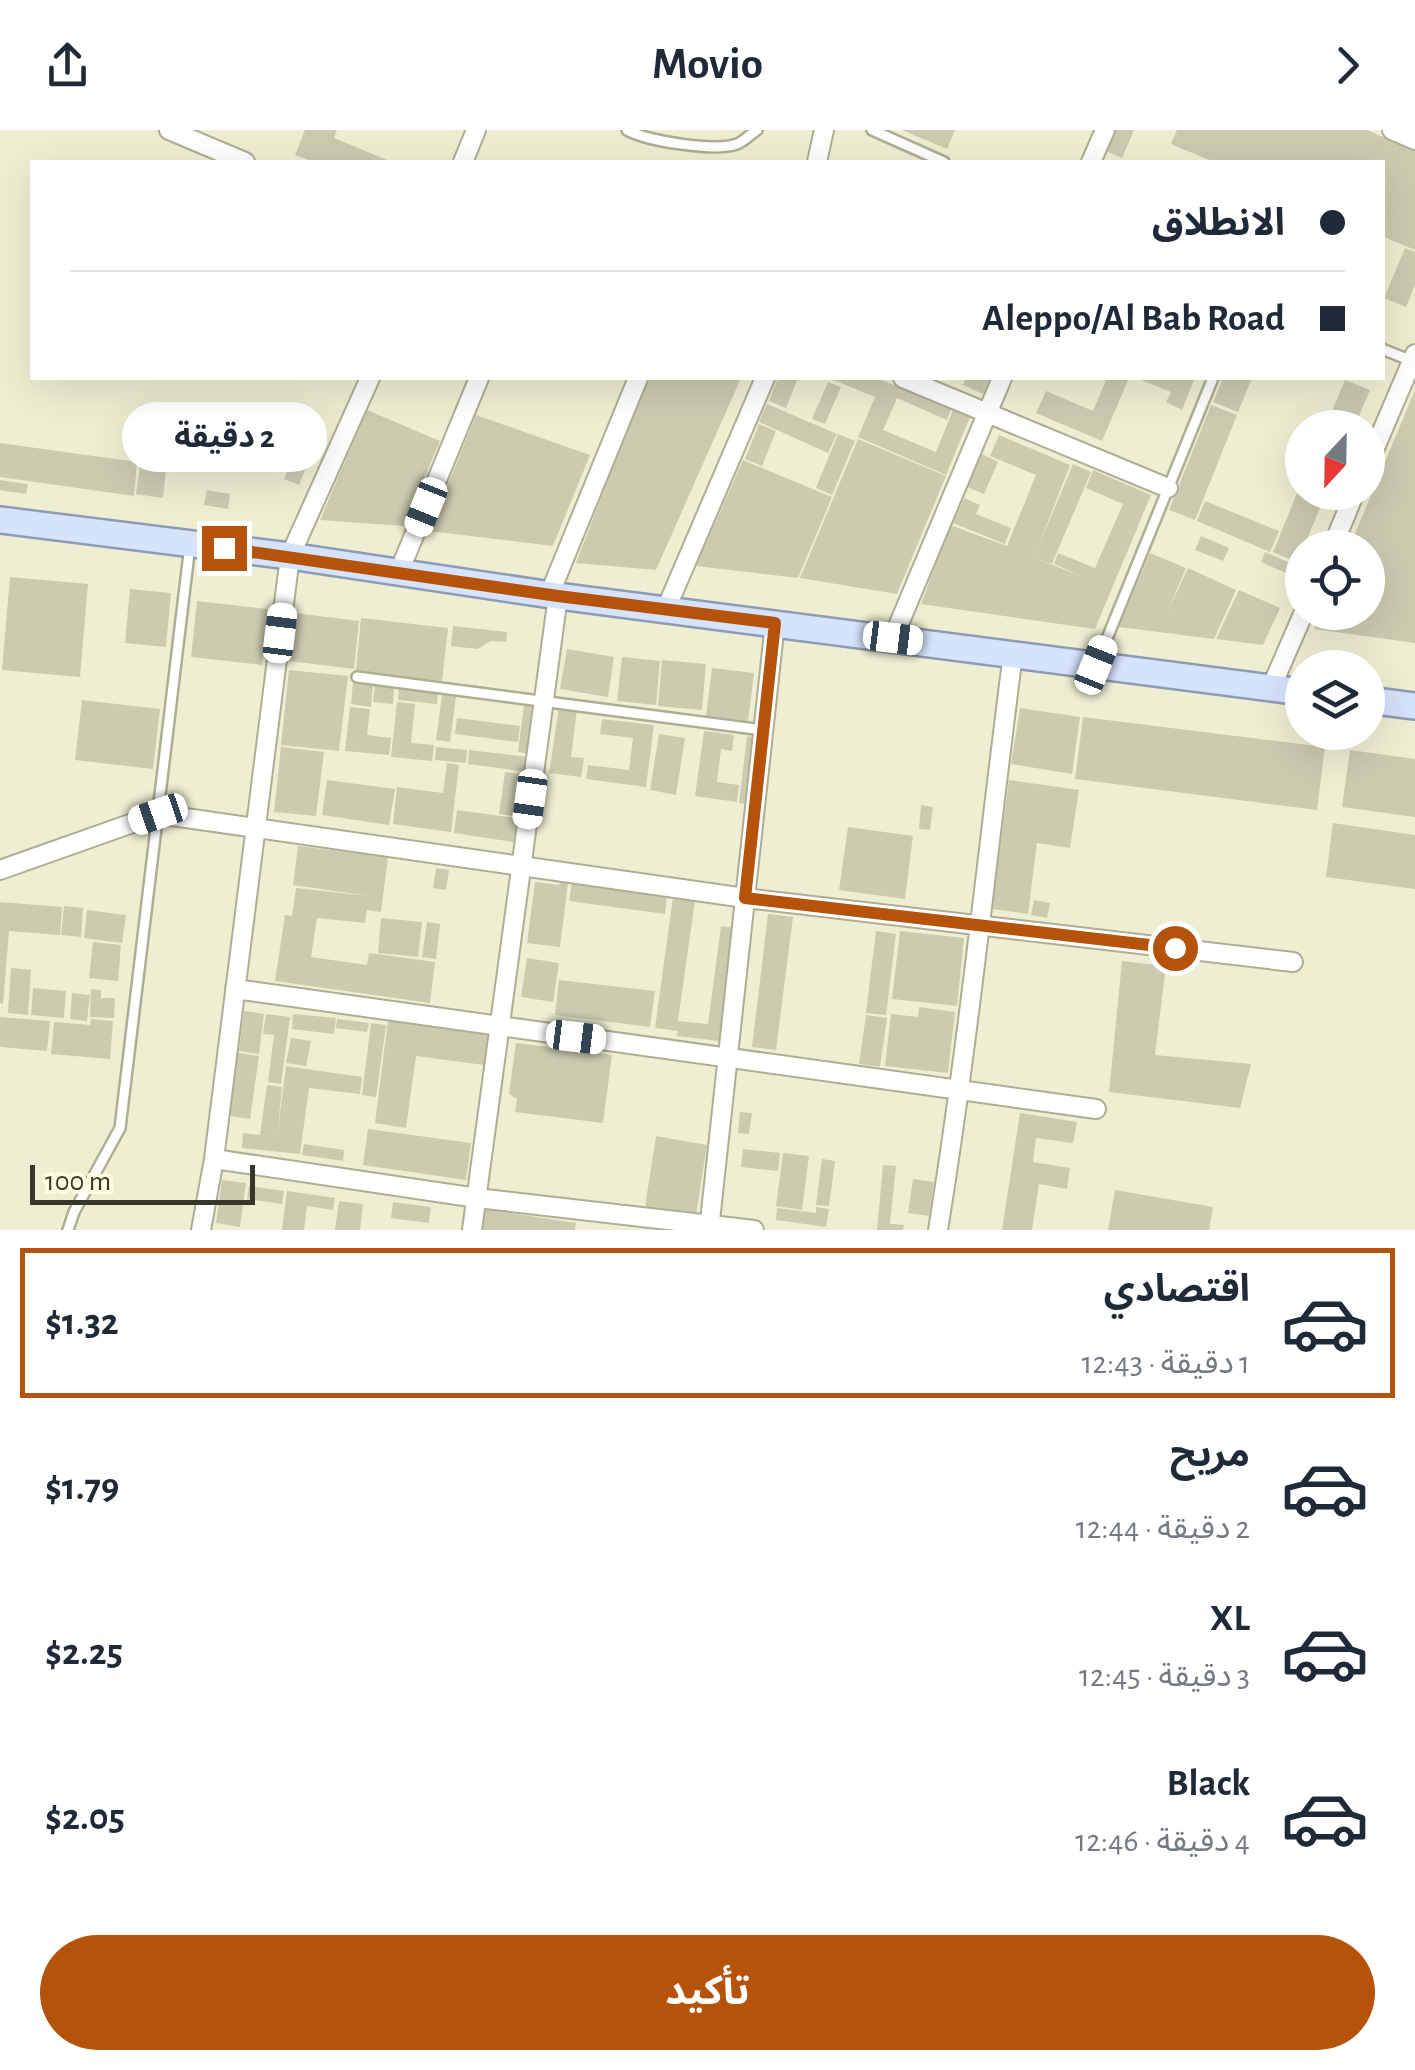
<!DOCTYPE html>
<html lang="ar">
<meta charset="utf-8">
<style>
body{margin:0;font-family:"Alegreya Sans","Noto Sans Arabic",sans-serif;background:#f6f6f7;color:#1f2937;direction:rtl;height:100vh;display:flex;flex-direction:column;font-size:38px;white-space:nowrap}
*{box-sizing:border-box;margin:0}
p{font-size:32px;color:#747a83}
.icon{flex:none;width:55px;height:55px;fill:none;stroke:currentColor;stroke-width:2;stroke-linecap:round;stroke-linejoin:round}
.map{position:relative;height:1100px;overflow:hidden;direction:ltr}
.details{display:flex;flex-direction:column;background:#fff;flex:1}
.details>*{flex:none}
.hud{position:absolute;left:30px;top:30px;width:1355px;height:220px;border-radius:0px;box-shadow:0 10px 40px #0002;direction:rtl;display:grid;align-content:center;height:220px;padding:0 40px;background:#fff}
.needle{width:65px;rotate:202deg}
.tools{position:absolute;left:1285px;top:280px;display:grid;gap:20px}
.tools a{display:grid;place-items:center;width:100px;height:100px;border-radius:50%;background:#fff;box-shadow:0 10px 40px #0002;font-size:50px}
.scale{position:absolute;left:30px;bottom:25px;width:225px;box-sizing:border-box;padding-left:10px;border:5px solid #37372c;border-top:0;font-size:28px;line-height:35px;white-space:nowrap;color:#37372c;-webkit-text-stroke:8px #fcfcdf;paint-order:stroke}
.end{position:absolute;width:45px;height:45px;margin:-22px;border:12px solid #b45309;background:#fff;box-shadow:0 0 0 5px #fff}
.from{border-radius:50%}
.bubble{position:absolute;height:70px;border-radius:35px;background:#fff;box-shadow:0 10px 40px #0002;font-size:32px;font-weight:700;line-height:70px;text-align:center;direction:rtl}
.car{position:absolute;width:30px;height:60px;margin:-30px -15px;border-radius:12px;box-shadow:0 0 8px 2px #0007;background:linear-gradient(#fff 24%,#345 0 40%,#fff 0 76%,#345 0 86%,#fff 0)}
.hud b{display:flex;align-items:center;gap:35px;height:95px;font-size:38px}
.hud b+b{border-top:2px solid #e0e1e3}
.hud i{width:25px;height:25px;background:#1f2937}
ul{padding:18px 0 0;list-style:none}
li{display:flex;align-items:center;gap:30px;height:150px;margin:0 20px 15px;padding:0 20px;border:5px solid transparent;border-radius:0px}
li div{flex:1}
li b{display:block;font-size:38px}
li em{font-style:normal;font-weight:700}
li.active{border-color:#b45309}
li>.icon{width:90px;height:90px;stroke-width:1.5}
.primary-button{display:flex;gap:20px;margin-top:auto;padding:20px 40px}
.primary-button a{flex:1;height:115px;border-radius:60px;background:#b45309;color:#fff;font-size:40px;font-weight:700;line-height:115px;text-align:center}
header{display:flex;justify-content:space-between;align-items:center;height:130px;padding:0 40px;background:#fff;font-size:45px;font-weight:700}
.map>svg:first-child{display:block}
</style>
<header><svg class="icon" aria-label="forward" viewBox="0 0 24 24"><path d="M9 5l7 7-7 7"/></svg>Movio<svg class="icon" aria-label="share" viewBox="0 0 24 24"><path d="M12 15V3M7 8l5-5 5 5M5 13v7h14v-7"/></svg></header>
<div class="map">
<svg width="1415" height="1100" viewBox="0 0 1415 1100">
<rect width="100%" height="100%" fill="#eeefd2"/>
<path fill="#cbcbb0" d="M305,0h32l-3,8 58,24h-78l-19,-7z
M902,0h53l-8,19z
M1113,0h21l-12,28 -18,-8z
M1177,0h190l48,21v99l-33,-14v-74h-168l-43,-18z
M1405,118l10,4v33l-9,22 -22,-9z
M647,248h94l-85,192 -80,-7z
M778,248h20l-12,30 -17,-7z
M829,248h48l74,31 -4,11 -50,-22 -14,32 53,22 17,-42 17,7 -24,58 -88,-38 17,-40z
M966,248h24l-7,16 -20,-9z
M1107,248h22l-27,63 -66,-28 10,-22 47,20z
M1136,248h53l5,2 -12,30 -16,-8 5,-10z
M1223,248h29l-14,34 -25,-10z
M1345,250l25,10 -16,38h-29z
M828,252l13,5 -16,37 -13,-5z
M1415,260v253l-101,-14 7,-17h47v-64h-19z
M767,274l70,30 -9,19 -69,-31z
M1211,275l26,10 -42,105 -26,-10z
M367,280l73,31 -36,85 -84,-6z
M476,285l114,40 -37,91 -124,-15z
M759,294l17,7 -14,35 -17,-7z
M838,304l17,7 -23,54 -16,-7z
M999,305l71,30 -33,85 36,-86 18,8 -39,92 -20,-7 49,19 -27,-12 4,-11 37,15 28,-64 -37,-16 7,-18 58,25 -56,134 -174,-25 29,-79 57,21 29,-71 -46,-19z
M858,309l88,37 -49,118 -97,-16z
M0,313l137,19 -3,34 -134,-19z
M982,324l16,8 -14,32 -17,-7z
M141,329l26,3 -4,36 -27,-4z
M293,329l14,6 -8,20 -15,-6z
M743,330l89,37 -34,81 -102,-12z
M0,350l28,4 -2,10 -26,-4z
M1302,351v11h25l-30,70 -24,-10z
M207,360l23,4 -2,15 -24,-4z
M964,368l16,7 -4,9 35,14 -6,16 -52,-21z
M1205,371l74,30 -9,21 -73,-31z
M1201,406l28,12 -6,13 -28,-11z
M1265,422l27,12 -4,10 -27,-12z
M1150,423l36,15 -20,47 22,-47 48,22 -22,49 -95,-12z
M10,447l78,7 -8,93 -78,-7z
M130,459l41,4 -5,54 -41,-4z
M1239,460l41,18 -17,37 -47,-6z
M197,471l71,8 -6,56 -71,-8z
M295,483l64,8 -5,48 -65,-8z
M361,488l87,10 -6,53 -86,-10z
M453,496l54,6 -1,10 -15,-1 -14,8 -26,-3z
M567,519l47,8 -6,40 -48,-8z
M622,527l38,4 -4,44 -39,-4z
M662,530l44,4 -4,46 -44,-4z
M712,538l42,5 -6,48 -42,-5z
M289,540l59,6 -9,75 -58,-6z
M353,553l20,2 -2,22 -20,-3z
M375,555l19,3 -1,16 -20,-2z
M399,558l39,5 -1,11 -39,-4z
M442,565l14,2 -6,45 -14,-2z
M82,570l78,9 -7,60 -78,-9z
M397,572l18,2 -4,39 23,2 -2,16 -41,-4z
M524,575l13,2 -6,47 -13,-2z
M350,577l20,2 -3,26 24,3 -2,17 -44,-4z
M559,577l18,3 -6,47 13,1 -3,19 -32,-4z
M1020,578l60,9 -8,57 -61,-10z
M1083,587l242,30 -8,63 -242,-31z
M457,588l63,8 -2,16 -63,-8z
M602,589l52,6 -8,62 -60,-8 2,-14 41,5 4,-32 -33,-4z
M704,601l30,4 -2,16 -11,-2 -4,33 22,3 -2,17 -42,-6z
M659,604l26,4 -9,57 -26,-5z
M747,606l12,2 -8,67 -12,-2z
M281,617l43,5 -8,64 -42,-4z
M436,617l31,3 -1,13 -31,-3z
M469,620l61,7 -2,15 -60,-8z
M1350,620l65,9v58l-73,-10z
M447,633l12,2 -8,67 -58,-8 4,-37 46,6z
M505,642l24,3 -6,42 -24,-3z
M327,650l68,9 -6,36 -67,-10z
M1009,650l70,10 -9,58 -33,-5 -9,71 -36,-5z
M921,675l12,2 -3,23 -11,-1z
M457,680l66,9 -3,24 -66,-10z
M1333,693l82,12v54l-89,-12z
M848,697l65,9 -8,63 -66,-9z
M298,716l90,11 -7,55 -14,-2 -2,13 -48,-5 -6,39 56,8 2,-12 66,9 -5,41 -155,-22 10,-66 7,1 4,-28 74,8 -77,-11z
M436,738l13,2 -3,20 -13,-2z
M535,752l24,3 1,-3 8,1 -8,64 -33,-4z
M572,752l95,12 -2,20 -96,-13z
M673,767l22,3 -17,121 30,3 13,-98 14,2 -15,113 -43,-5 1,-5 -23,-3z
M1034,770l16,3 -3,15 -16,-3z
M0,772l62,5 -2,28 -51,-4 -6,73 -3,-1z
M64,776l19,2 -2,29 -20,-2z
M87,780l39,5 -4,28 -38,-5z
M768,784l25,3 -17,133 -24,-3z
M381,788l41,4 -4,35 -40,-4z
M427,792l13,2 -4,35 -14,-2z
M876,801l20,3 -10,81 -20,-2z
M900,801l64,7 -7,68 -65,-7z
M93,812l28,3 -3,36 -29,-3z
M527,828l32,5 -6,39 -32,-5z
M1122,831l44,5 -11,89 96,9 -11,44 -131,-16z
M11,838l20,2 -3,45 -20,-2z
M559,850l96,11 -5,36 -95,-12z
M33,858l33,3 -2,27 -33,-3z
M91,859l10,1v8h14l-1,20 -24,-1z
M72,863l18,2 -3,26 -17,-2z
M919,877l36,5 -7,61 -63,-7 6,-52 27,3z
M244,881l20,3 -5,40 -20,-3z
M266,884l24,3 -9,67 -13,-2 6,-47 -11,-1z
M293,884l43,4 -2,16 -42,-5z
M866,885l21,3 -7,49 -21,-3z
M0,887l50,4 -3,30 -47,-4z
M91,889l22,2 -3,38 -59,-5 3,-32 36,3z
M337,889l32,4 -2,9 -31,-4z
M388,890l100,14 -4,31 -68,-9 -10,72 -31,-5z
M371,893l15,2 -10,72 -14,-2z
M291,908l20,3 -5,25 -20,-3z
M516,913l96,12 -9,68 -88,-11 2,-13 -8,-5z
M238,923l21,3 -9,63 -21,-3z
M286,936l76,11 -2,17 -51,-6 -9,66 -58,-6 1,-15 17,2 7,-50 15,2 -5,50z
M740,982l12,1 -3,21 -11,-1z
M1020,983l57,9 -4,21 -37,-5 -3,24 37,6 -3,21 -28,-5 -7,46h-30z
M368,999l103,14 -5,37 -103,-15z
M656,1006l51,9 -11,70 -51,-8z
M304,1014l40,6 -1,11 -41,-6z
M743,1019l37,4 -2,18 -37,-4z
M783,1023l26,3 -7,54 -26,-4z
M822,1029l13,2 -6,45 -13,-1z
M883,1035l13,1 -6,58 14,1 -1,5h-26z
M913,1049l21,3 -5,34 -21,-3z
M222,1050l24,3 -6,44 -24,-4z
M249,1056l35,5 -2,13 -35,-5z
M1115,1060l98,17 -4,23h-101z
M287,1061l48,7 -2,12 -26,-4 -3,24h-22z
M339,1071l24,3 -3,26h-25z
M393,1072l38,5 -2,16 -38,-5z
M816,1077l13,2 -3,18 -50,-7 1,-12 39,5z
M482,1079l94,14 -1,7h-95z"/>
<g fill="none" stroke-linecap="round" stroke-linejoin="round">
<g stroke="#aeae94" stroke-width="14">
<path id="service" d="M627,0c20,11 88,22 110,14 6,-2 14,-10 20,-14
M872,0l72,32
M1382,219l30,12
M1097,533l116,-285
M357,547l406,53
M68,1100l6,-18 46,-84 70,-583"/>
</g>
<g stroke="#aeae94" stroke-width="22">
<path id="minor" d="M169,0l76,32
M1392,0l23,10
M463,32l13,-32
M817,32l7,-32
M1091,32l14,-32
M903,248l265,110
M1368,334l47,-110
M1332,418l23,-56
M399,442l80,-194
M550,463l88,-215
M666,479l99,-231
M893,508l109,-260
M1271,558l33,-76
M0,740l158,-56 587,84 548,64
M235,859l861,120
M214,1029l263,39 277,32
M201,1100l13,-71 76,-603 80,-178
M472,1100l86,-634
M709,1100l66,-607
M938,1100c31,-191 50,-384 75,-576"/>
</g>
<g stroke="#8d9bb3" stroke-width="30">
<path id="primary" d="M0,390l290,36 268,40 744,96
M1368,570l47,6"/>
</g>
<use href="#service" stroke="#fff" stroke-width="9"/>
<use href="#minor" stroke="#fff" stroke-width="18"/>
<use href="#primary" stroke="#d6e3fd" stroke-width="25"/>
</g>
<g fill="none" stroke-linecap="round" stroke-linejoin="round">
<path stroke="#b45309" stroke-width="12" d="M224,418l334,48 217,27 -30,275 430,50"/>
</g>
</svg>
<div class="tools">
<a><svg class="needle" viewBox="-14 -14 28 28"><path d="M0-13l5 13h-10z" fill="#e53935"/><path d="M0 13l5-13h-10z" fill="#747a83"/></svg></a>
<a><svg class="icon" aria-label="locate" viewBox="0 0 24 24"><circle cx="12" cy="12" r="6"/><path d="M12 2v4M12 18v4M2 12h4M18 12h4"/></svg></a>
<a><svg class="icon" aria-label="layers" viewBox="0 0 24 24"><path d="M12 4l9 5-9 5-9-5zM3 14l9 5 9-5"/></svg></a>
</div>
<div class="scale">100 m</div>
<i class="end from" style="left:1175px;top:818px"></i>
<i class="end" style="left:224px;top:418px"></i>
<div class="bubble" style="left:122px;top:272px;width:205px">2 دقيقة</div>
<i class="car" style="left:426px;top:377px;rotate:202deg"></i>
<i class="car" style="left:280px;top:503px;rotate:7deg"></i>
<i class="car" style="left:893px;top:508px;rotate:97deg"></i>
<i class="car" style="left:1096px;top:535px;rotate:22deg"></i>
<i class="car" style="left:530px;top:669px;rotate:188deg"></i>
<i class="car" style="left:158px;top:684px;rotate:251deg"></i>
<i class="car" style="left:576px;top:907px;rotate:97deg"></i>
<div class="hud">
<b><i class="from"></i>الانطلاق</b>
<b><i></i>Aleppo/Al Bab Road</b>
</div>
</div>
<section class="details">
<ul>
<li class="active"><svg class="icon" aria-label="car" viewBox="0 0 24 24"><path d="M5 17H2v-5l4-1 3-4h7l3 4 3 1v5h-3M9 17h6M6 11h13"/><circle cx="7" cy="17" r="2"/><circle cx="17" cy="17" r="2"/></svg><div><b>اقتصادي</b><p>1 دقيقة · 12:43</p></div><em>$1.32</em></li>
<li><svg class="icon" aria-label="car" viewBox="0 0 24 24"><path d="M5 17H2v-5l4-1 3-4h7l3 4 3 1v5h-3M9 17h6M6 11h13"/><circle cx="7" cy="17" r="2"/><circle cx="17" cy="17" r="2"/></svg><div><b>مريح</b><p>2 دقيقة · 12:44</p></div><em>$1.79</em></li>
<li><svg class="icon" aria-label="car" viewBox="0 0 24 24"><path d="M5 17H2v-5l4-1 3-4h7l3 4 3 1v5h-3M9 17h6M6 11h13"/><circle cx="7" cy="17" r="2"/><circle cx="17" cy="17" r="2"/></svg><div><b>XL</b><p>3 دقيقة · 12:45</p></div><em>$2.25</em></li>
<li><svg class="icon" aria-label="car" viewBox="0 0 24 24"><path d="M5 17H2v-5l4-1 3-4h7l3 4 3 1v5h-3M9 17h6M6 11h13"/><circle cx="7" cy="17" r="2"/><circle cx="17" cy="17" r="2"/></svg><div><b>Black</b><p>4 دقيقة · 12:46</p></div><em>$2.05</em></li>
</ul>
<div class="primary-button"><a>تأكيد</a></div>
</section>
